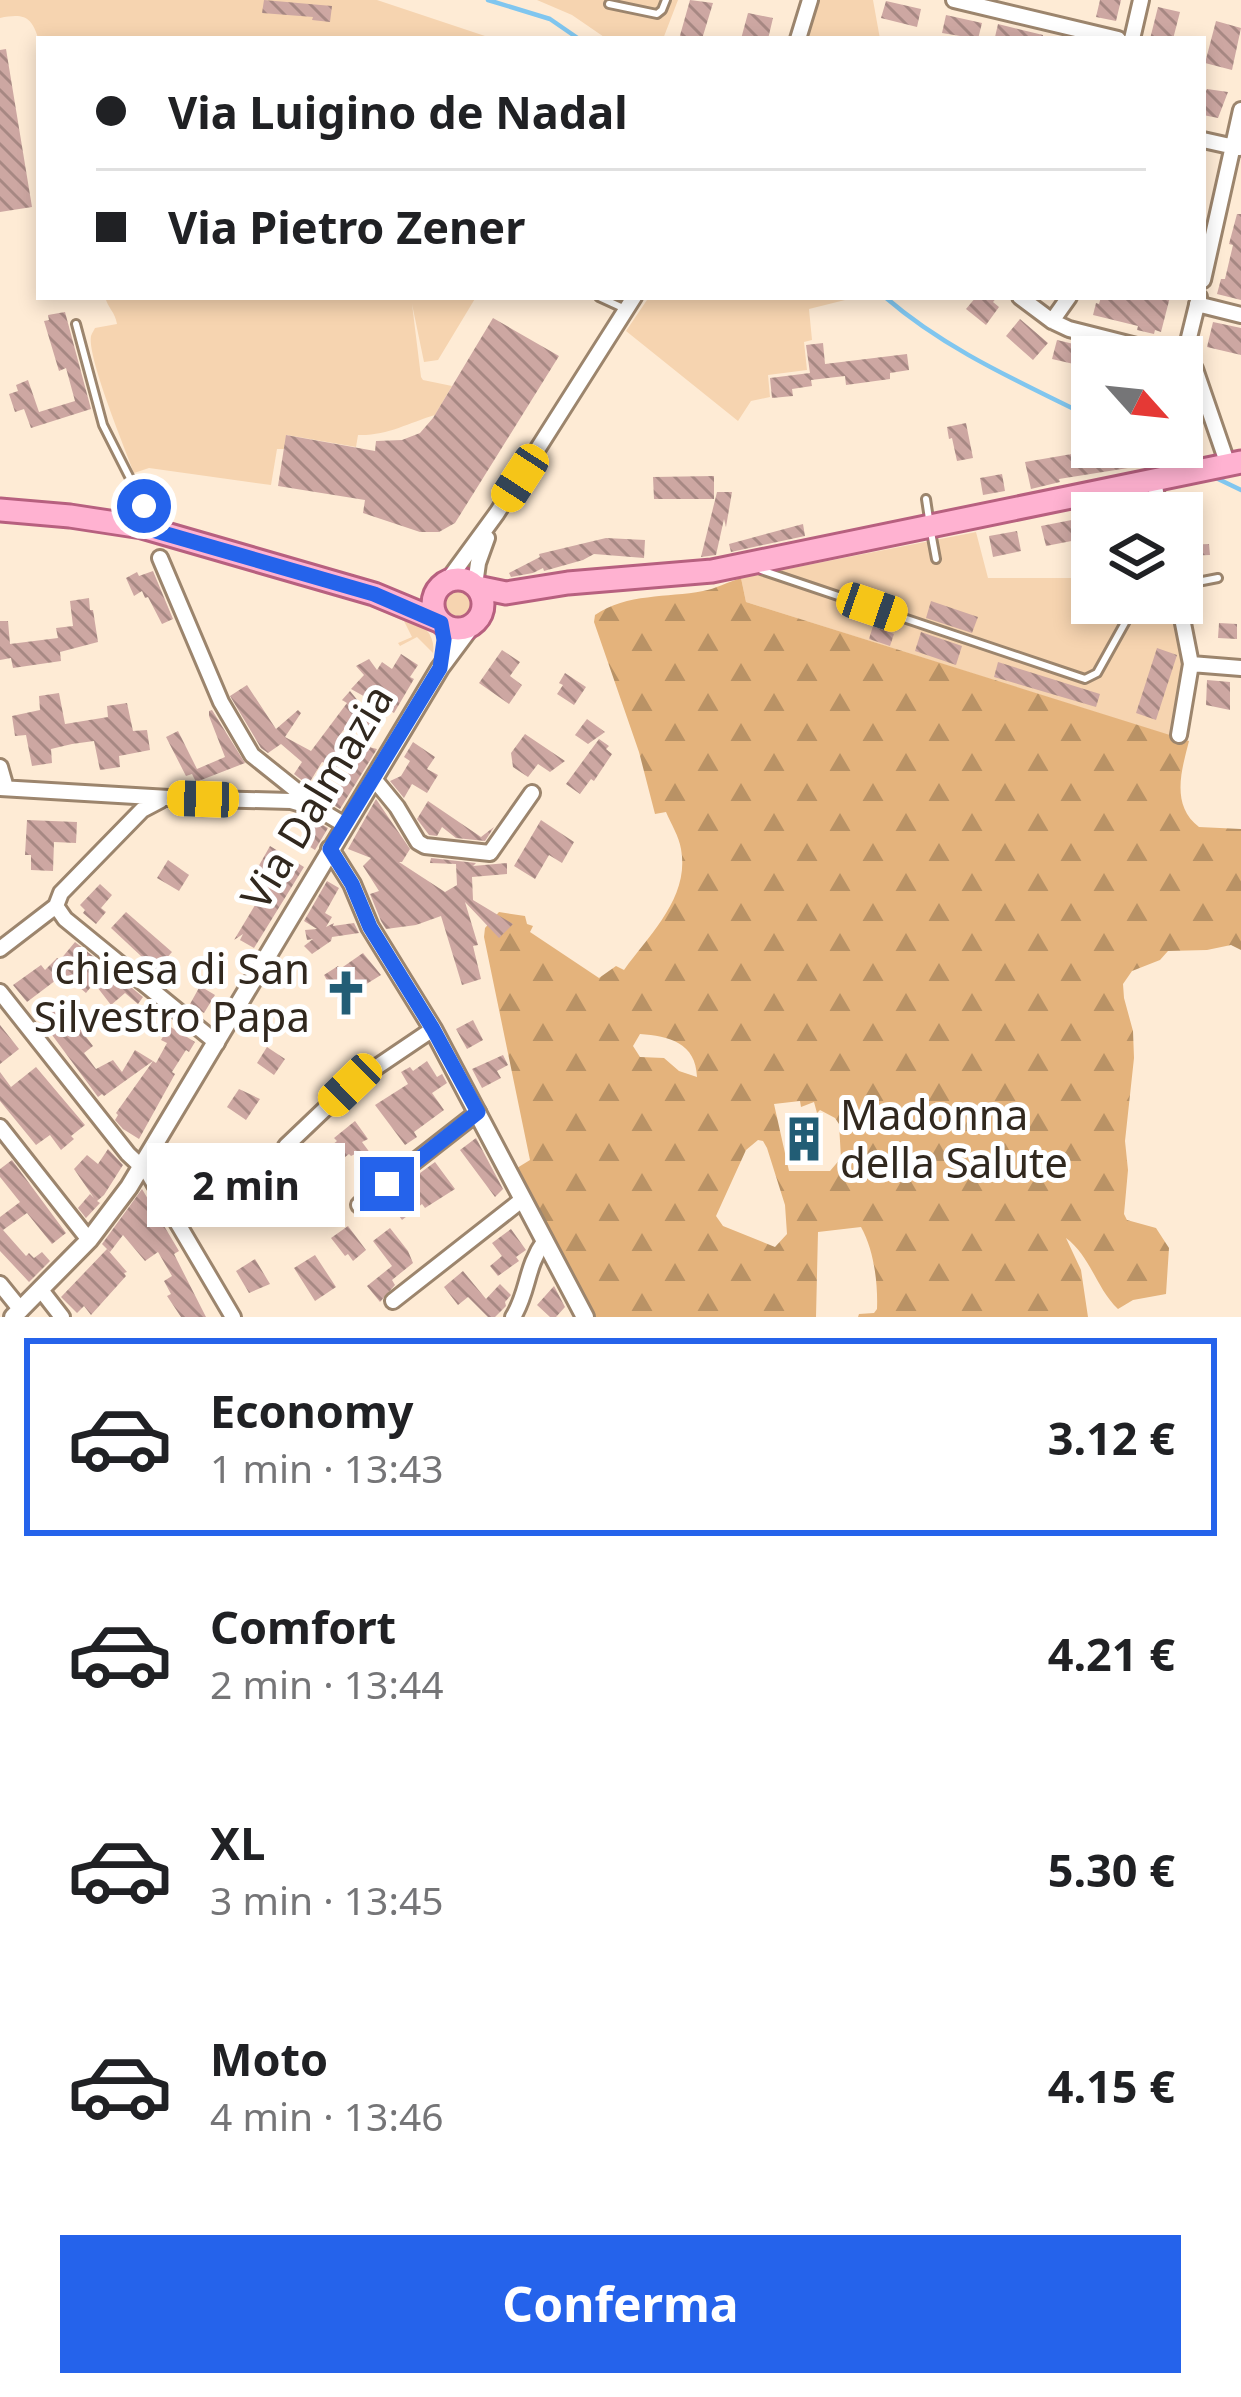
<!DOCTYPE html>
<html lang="it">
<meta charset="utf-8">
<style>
body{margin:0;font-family:"Noto Sans",sans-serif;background:#f2f2f2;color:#202124;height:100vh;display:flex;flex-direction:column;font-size:45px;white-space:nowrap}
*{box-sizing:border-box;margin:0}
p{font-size:39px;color:#757577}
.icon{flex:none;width:66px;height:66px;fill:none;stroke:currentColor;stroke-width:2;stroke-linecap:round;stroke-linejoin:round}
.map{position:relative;height:1317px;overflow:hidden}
.drawer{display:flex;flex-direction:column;background:#fff;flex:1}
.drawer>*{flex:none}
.guide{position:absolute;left:36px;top:36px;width:1170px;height:264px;border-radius:0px;box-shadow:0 6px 18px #0003;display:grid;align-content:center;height:264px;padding:0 60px;background:#fff}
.needle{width:78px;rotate:117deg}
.fabs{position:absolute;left:1071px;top:336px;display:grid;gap:24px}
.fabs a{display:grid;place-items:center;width:132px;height:132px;border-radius:0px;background:#fff;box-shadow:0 6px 18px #0003;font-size:60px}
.end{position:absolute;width:54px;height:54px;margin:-27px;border:15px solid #2563eb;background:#fff;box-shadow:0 0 0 6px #fff}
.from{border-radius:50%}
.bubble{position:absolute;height:84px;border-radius:0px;background:#fff;box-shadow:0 6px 18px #0003;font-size:39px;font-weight:700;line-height:84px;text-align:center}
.car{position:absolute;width:36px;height:72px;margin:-36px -18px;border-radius:15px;box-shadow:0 0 9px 3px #0007;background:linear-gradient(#f5c518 24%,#345 0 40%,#f5c518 0 76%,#345 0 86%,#f5c518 0)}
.guide b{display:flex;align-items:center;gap:42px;height:114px;font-size:45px}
.guide b+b{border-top:3px solid #e0e0e0}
.guide i{width:30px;height:30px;background:#202124}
ul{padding:21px 0 0;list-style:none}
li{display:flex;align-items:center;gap:36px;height:198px;margin:0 24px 18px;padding:0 36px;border:6px solid transparent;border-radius:0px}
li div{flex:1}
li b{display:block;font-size:45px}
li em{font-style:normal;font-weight:700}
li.selected{border-color:#2563eb}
li>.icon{width:108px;height:108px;stroke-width:1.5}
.primary-button{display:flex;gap:24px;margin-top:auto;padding:24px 60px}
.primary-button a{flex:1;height:138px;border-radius:0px;background:#2563eb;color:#fff;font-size:48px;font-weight:700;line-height:138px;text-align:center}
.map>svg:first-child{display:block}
</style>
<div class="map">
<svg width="1241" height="1317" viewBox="0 0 1241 1317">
<defs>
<pattern id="forest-firs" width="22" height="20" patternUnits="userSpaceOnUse" patternTransform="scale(3)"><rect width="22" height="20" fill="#e4b37c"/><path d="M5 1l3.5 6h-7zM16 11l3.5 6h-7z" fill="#b99265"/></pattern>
<pattern id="building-back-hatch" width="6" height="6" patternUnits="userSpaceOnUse" patternTransform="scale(3)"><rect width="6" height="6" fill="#cda7a2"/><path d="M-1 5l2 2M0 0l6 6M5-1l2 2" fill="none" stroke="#a78883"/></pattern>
</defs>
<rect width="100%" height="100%" fill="#feebd5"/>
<path fill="#f6d4b0" d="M0,0h377l117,39h-455v2c-7,-24 -14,-28 -39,-23z
M537,0h141l-15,39h-56l-35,-24z
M819,0h54l7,39h-74z
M105,297h371l-38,63 -14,2 -12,-58 9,73 2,3 29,6 -17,29c-27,8 -48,21 -77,20l-2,12 -69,-12 -3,14h-7l-6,36 -122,-17 -15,5c-9,-25 -47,-116 -43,-137 1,-3 3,-6 4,-8l22,-4c-2,-12 -9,-16 -12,-27z
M649,297h197l3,2 -40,10 3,31 -8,2 3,28 -39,5 2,22 -19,4 -13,20 -112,-90z
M976,532l12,46h104v25h81l14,59 -16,74 -425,-134 -5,-24 23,-4 22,8 2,-6 -6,-3v-3z
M445 603a13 13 0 1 1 26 0a13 13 0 1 1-26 0Z
M371,607c25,6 67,14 62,46l-16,-16 -17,9 -2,-3 14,-6 -8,-16z"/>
<path fill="url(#forest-firs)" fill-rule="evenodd" d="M741,578l5,24 443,139c-8,31 -18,64 10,86l42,2v121l-10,-5 -24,5 -39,1 -8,9 -28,11 -9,13 1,14 9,33 1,27 -9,83 3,29 -4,44 3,6 29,8 13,20 -3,46 -33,6 -15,9c-22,-21 -27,-52 -52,-71l15,32 7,47h-230l1,-3 15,-1 3,-4c1,-26 -3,-59 -16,-82l-43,5 -2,85h-221l-78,-149 13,-8 -46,-223 1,-9 14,-16 26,4 2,8 6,2 -3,6 69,46 17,-12 8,4c26,-36 66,-73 57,-121 -2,-13 -10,-25 -15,-37l-11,2 -16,-62 -45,-130 1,-7c32,-22 72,-17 108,-24 12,-2 25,-9 38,-13zM640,1034c29,2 56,9 57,43l-18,-6 -15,-13 -24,-1 -7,-11zM800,1101l1,6 13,-5 3,11 3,-3 15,8 4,6 2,34 -11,13h-41l-15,-67zM758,1140l5,1 4,7 18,57 2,29 -12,13 -52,-21 -7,-10 30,-66z"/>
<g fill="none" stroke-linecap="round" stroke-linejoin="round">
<path stroke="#80c6ef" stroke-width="4.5" d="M488,0l62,19 29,20
M885,297c61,53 135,85 207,121
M1151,447l36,17
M1214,477l27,13"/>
</g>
<path fill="url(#building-back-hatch)" d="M264,0l68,6 -2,16 -18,-2 1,-3 -51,-4z
M690,0l23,3 -11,36h-23z
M1100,0h21l-5,21 -20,-4z
M886,1l35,8 -4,18 -36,-9z
M1158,7l22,5 -7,27h-23z
M748,13l25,5 -5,21h-27z
M946,15l36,8 -4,16 -36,-6z
M1216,21l25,7 -9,42 -27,-7z
M998,24l45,11v4l-48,-2z
M6,49l26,158 -32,5v-162z
M1207,89l21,3 -10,26 -15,-3v-18z
M1237,214h4v86l-24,-6 4,-15h4l8,-34 -4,-1z
M976,297h21l-4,5 6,5 -13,18 -20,-16z
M1101,297h69l-9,35 -6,-2 -1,4 -17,-4 1,-4 -45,-11 3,-12 3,1z
M65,312l26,97 -60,19 -7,-19 -9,3 -6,-18 9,-3 -2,-6 12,-5 11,32 36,-11 -9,-33 -7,3 -15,-50 5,-1 -1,-5z
M493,318l66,38 -104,167 -16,9h-19l-57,-19 2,-13 -87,-14 8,-51 89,16 1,-10 26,-1 18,-7 13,-15z
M1020,319l28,24 -15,17 -27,-24z
M1213,322l28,6v27l-34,-8z
M1057,340l25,6 -4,19 -26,-6z
M823,343l2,21 82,-10 2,16 -19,3v6l-44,6 -1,-9 -34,4 1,6 -20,3 1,7 -21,2 -2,-20 40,-5 -4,-28z
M1183,374l18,48 -14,5 -5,-2z
M966,423l7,35 -16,3 -5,-23 -3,1 -2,-12z
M1101,449l1,4 9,-2 1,4 13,-3 3,16 -69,11 1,3 -29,7 -6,-27z
M1002,474l3,17 -22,4 -3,-17z
M714,476v23h-60l-1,-22z
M717,492h15l-6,35 -2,-8 -8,36 -15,2z
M1092,516v21l-46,9 -5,-20z
M803,524l2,12 -74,16 -2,-8z
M1017,531l4,20 -28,6 -4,-21z
M606,538l39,2 -1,18 -50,-4 -11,6 -39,11 -1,-3 -10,5 -22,4 -2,-4 31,-16 -1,-3z
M1209,544l1,11 -28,1v-11z
M153,571l20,48 -11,5 -14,-27 -3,1 -3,-7 -8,5 -8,-18 11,-6 2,4z
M89,598l1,12h3l5,32 -38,10 1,9 -48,7 -2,-10 -11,2v-39h8l2,23 48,-6 -2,-10 17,-2 -3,-25z
M931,601l47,16 -6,16 -46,-15z
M1219,623l18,1v15l-19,-1z
M873,626l21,8 -4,12 -21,-7z
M921,632l41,14 -6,19 -41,-14z
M1157,648l20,7 -21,65 -20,-7z
M502,650l18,12 -10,14 12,9 -13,19 -30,-21z
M401,654l17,11 -8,12 4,2 -20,34 -43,-24 13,-14 -8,-9 13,-7 8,11 5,-8 10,7z
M998,662l102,32 -4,13 -102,-30z
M565,673l21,14 -12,18 -17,-11 6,-9 -4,-2z
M1207,680l23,2v28l-24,-5z
M247,685l29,44 22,-19 3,3 -16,24 26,14 36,-48 -5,-3 8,-9 31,38 -4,4 -22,-19 -18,25 27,10 1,-3 12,3 -37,60 -15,-9 4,-7 6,2 15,-24 -28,-9 -14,23 -14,-11 8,-12 -21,-18 -13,9 -7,-5 -31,-52z
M59,693l6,31 43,-7 -1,-11 20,-3 6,28 14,-1 3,20 -31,6 1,11 -20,3 -6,-29 -22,3 -21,5 1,14 -20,3 -6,-31 -11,1 -3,-20 28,-6 -1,-14z
M212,710l33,53 -49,19 -4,-8 -6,2 -20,-39 12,-6 19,38 28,-12 -16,-41v-5z
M587,719l18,13 -17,12 -13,-9z
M525,734l40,27 -15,11 -12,-8 -10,13 -15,-10 -2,-14z
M599,739l10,7 -3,3 6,5 -18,27 -3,-2 -11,15 -14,-10z
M413,742l22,15 -8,12 11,6 -11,18 -15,-9 -8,14 -14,-17 11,-5 9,-15 -6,-4z
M376,799l34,50 -8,13h-3l46,30 12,-7 -1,-21 -26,-1 1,-5 45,5 -3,3 34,-3v11l-35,3 1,23 40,24 -14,14 -34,-36 13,43 -5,1 8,33 -19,6 -21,-69 -25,9 -30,4 -5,-8 -11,-27 9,-3 -16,-25 8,-8 -23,-9z
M428,801l53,36 13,-10 -9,14 -29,-3 -14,-11 -5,9 -8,-1 -12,-16z
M27,820l50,2 -1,21 -22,-1 -1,29 -22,-1v-15h-6z
M541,820l33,22 -12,21 -13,-8 -14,24 -21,-13z
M317,822l11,6 -13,22 -13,-8z
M270,846l34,21 -50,81 -14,-8 3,-6 -9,6 38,-63 -15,-8z
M168,860l21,15 -10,16 -22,-13z
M327,881l12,7 -14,25 7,4 -6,10 8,-4 -1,3 21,-3 5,10 -27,4 -1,4 -19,13 -8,-8 9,-7 -6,1 -2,-10 12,-1 -13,-8z
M100,884l12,11 -11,13 5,4 -10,12 -13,-11 2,-3 -5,-5z
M126,912l46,40 -16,18 -45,-42z
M75,942l24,19 -4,5 26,23 5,-6 17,14 -5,7 -13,-11 -14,12 -17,-22 -8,10 -22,-19 -37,28 -14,-17 28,-20 4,5 12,-12 3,2z
M363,953l18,22 -42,26 -15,-26 14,-9 2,3z
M200,986l15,9 -11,18 -14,-9z
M54,1011l9,11 7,-6 23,30 -9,7 12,16 17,-9 9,12 13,-22 18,11 -49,35 -2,-2 -4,3 -57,-77z
M473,1020l10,20 -16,9 -11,-20z
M0,1025l19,24 -19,15z
M169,1026l26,16 -6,10 -3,-2 -14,22 3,2 -36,65 -16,-10 -8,-9 3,-5 -2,-2 37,-52 3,2 11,-20 -6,-3z
M267,1047l18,12 -11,16 -17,-12z
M503,1055l5,10 -11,6 4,7 -19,10 -10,-19z
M427,1061l10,16 5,-3 5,9 -15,10 12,17 -30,22 3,5 -12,8 -30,-40 33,-21 -7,-12 9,-5 3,4z
M36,1067l49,58 -14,11 3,3 -13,11 -11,-15 -14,10 -36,-44v-29l11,15z
M239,1089l21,10 -14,21 -19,-13z
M355,1121l13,18 -6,3 20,27 -9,7 -18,-22 -4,2 -2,-2 -43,33 -10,-13 41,-33 -3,-3z
M810,1121l8,35 -15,6 -6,-7 -4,-29z
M476,1138l27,51 -8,8 -35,-47z
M108,1149l15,16 -19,30 -7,6 3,2 -14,15 -8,-10 12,-14 4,4 -20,-29 13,-14 11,9z
M12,1160l54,73 -14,11 -25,-31 -24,17 23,26 3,-3 5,5 8,-6 8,9 -21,21 -29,-31v-34l20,-15 -20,-25v-8z
M435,1162l20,27 -30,19 -3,-4 -20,16 -16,-22z
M142,1189l37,62 -5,3 32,63h-25l-14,-21 4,-2 -7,-13 8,-5 -14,-24 -13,9 -22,-26 -13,17 -8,-8z
M348,1226l18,24 -13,11 -5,-7 -3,2 -14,-18z
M390,1228l18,23 5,12 -21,17 3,5 -15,17 -13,-16 25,-20 -19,-25z
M511,1229l15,21 -10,7 3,4 -21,15 -8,-10 12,-10 -10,-13z
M107,1249l20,23 -3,1 2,3 -35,39 -7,-9 -7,7 -16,-16z
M315,1255l21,32 -21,14 -21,-33z
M255,1259l15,25 -21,9 -13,-22z
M463,1271l23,28 14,-15 11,11 -6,7 1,4 -11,11h-7l-20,-20 -10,8 -14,-18z
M554,1286l11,21 -9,10h-6l-13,-12z"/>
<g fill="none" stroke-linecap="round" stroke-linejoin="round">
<g stroke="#9c856d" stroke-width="12">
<path id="service" d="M609,4l48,10 5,-4 4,-10
M599,297l24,11
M76,324l27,101 41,81 -2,18
M926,499l3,20
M931,532l5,27
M761,570l324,109 12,-6 39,-70
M1182,585l36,-7"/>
</g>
<g stroke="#9c856d" stroke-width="20">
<path id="minor" d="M954,0l164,39
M798,39l12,-39
M1132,39l9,-39
M1203,140l36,8
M1203,280l38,-170
M1020,297l32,24 17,8 111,28
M1197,304l44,11
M1052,321l17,-24
M1182,358l13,11 33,96
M1184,358l15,-61
M1154,481l6,32
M160,558l61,144 31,53 60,48
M448,580l49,-67 137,-216
M475,585l3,-22 9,-25
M1179,603l12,61 -12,71
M1191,664l50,4
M0,767l6,21
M374,779l23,28 21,35 7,4 65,7 42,-60
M0,788l169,10 122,3 27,8 27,16
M56,906l9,13 152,124
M0,949l56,-43 5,-13 81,-83 19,-10
M0,992l128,162 20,19 85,144
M0,1127l89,113
M286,1146l64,-61 83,-56
M359,1205l119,-93
M0,1284l21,26
M41,1290l21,27
M393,1301l130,-102
M513,1317c16,-26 12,-49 32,-77"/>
</g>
<g stroke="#9c856d" stroke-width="22">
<path id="tertiary" d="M330,849l22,35 18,43 63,102 152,288
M13,1317l76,-77 40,-53 311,-519 32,-43"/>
</g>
<g stroke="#b7607f" stroke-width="27">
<path id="primary" d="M0,510l70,6 72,11 232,67 65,27
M433 604a25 25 0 1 1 50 0a25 25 0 1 1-50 0Z
M477,587l29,6 62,-10 144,-12 529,-109"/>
</g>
<use href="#service" stroke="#fff" stroke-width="6"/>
<use href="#minor" stroke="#fff" stroke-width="14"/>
<use href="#tertiary" stroke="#fff" stroke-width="16"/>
<use href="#primary" stroke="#ffb2d1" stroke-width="21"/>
</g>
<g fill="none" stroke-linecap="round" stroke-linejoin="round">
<path stroke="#2563eb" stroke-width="15" d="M144,506l-2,21 232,67 67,29 3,17 -4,28 -110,181 22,35 18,43 63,102 45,83 -91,72"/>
</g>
<defs>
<g id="church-bare" transform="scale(3.6)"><path d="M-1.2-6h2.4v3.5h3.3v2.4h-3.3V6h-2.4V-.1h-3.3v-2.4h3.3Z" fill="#225d75" stroke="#fff" stroke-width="2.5" paint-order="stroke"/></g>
<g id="building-bare" transform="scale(3.6)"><path d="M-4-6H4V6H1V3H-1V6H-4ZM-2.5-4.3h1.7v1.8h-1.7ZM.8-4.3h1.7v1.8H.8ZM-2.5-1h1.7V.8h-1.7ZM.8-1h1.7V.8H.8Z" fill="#225d75" stroke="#fff" stroke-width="2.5" paint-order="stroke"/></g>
</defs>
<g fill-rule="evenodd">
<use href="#church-bare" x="346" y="993"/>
<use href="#building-bare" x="804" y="1139"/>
</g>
<g text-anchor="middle" stroke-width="10" stroke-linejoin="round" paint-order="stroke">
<g font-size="42" fill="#31281e" stroke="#fff">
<text transform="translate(317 797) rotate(-59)" y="15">Via Dalmazia</text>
</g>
<g font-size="42" fill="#31281e" stroke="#fff" text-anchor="end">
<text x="310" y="984">chiesa di San<tspan x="310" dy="48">Silvestro Papa</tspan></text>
<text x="840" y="1130" text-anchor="start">Madonna<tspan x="840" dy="48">della Salute</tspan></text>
</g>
</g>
</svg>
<div class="fabs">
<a><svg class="needle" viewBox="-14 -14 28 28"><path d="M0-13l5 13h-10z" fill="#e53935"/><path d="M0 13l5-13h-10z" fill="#757577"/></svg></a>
<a><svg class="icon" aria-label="layers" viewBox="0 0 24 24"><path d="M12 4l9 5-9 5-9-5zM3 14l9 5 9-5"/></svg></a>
</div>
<i class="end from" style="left:144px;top:506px"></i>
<i class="end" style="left:387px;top:1184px"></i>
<div class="bubble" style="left:147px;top:1143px;width:198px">2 min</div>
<i class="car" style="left:520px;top:478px;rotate:213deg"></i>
<i class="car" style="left:872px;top:607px;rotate:109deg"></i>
<i class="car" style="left:203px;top:799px;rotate:272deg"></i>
<i class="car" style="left:350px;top:1085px;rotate:226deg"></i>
<div class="guide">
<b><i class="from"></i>Via Luigino de Nadal</b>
<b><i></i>Via Pietro Zener</b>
</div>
</div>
<section class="drawer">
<ul>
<li class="selected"><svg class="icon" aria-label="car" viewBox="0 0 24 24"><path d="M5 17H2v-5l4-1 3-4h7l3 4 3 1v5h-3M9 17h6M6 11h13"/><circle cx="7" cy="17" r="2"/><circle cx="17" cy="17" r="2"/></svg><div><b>Economy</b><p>1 min · 13:43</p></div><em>3.12 €</em></li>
<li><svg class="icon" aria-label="car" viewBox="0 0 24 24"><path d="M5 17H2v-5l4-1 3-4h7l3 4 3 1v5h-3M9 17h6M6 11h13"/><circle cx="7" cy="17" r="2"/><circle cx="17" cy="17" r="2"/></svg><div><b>Comfort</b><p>2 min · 13:44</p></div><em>4.21 €</em></li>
<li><svg class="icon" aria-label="car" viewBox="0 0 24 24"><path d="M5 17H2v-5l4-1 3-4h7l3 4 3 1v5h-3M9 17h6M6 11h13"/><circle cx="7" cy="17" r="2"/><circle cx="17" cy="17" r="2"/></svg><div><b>XL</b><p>3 min · 13:45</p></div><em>5.30 €</em></li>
<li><svg class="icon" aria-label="car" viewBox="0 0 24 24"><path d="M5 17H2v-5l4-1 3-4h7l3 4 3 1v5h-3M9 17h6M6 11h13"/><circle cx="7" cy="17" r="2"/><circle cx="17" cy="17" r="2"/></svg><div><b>Moto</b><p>4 min · 13:46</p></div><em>4.15 €</em></li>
</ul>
<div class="primary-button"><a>Conferma</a></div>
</section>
